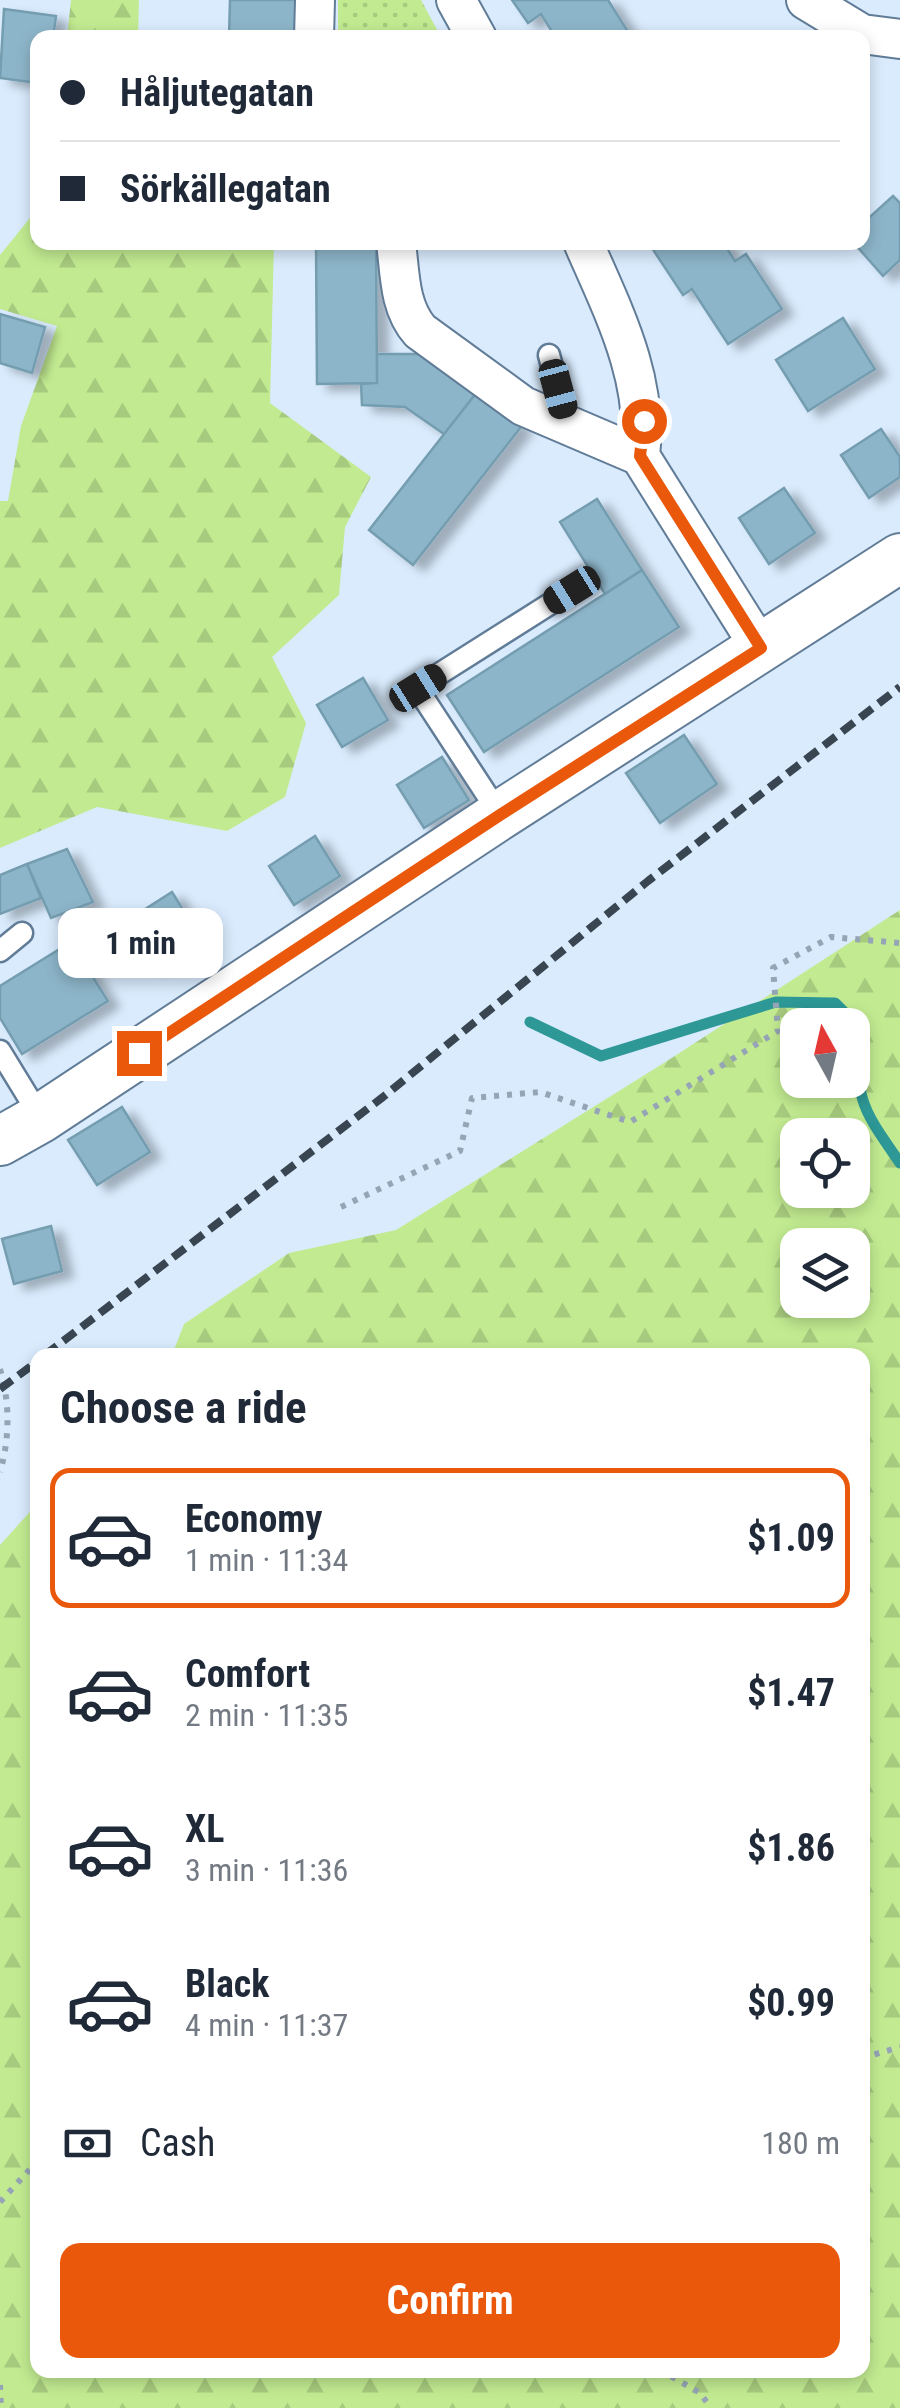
<!DOCTYPE html>
<meta charset="utf-8">
<style>
body{margin:0;font-family:"Roboto Condensed",sans-serif;background:#f2f2f3;color:#1f2937;height:100vh;display:flex;flex-direction:column;font-size:38px;white-space:nowrap}
*{box-sizing:border-box;margin:0}
p{font-size:32px;color:#747a83}
.icon{flex:none;width:55px;height:55px;fill:none;stroke:currentColor;stroke-width:2;stroke-linecap:round;stroke-linejoin:round}
.map{position:relative;flex:1;overflow:hidden}
.panel{position:absolute;left:30px;top:1348px;width:840px;height:1030px;display:flex;flex-direction:column;background:#fff;border-radius:20px;box-shadow:0 5px 15px #0003}
.panel>*{flex:none}
.guide{position:absolute;left:30px;top:30px;width:840px;height:220px;border-radius:20px;box-shadow:0 5px 15px #0003;display:grid;align-content:center;height:220px;padding:0 30px;background:#fff}
.needle{width:65px;rotate:352deg}
.buttons{position:absolute;left:780px;top:1008px;display:grid;gap:20px}
.buttons a{display:grid;place-items:center;width:90px;height:90px;border-radius:20px;background:#fff;box-shadow:0 5px 15px #0003;font-size:50px}
.end{position:absolute;width:45px;height:45px;margin:-22px;border:12px solid #ea580c;background:#fff;box-shadow:0 0 0 5px #fff}
.from{border-radius:50%}
.bubble{position:absolute;height:70px;border-radius:20px;background:#fff;box-shadow:0 5px 15px #0003;font-size:32px;font-weight:700;line-height:70px;text-align:center}
.car{position:absolute;width:30px;height:60px;margin:-30px -15px;border-radius:12px;box-shadow:0 0 8px 2px #0007;background:linear-gradient(#222 24%,#8ab4d8 0 40%,#222 0 76%,#8ab4d8 0 86%,#222 0)}
.guide b{display:flex;align-items:center;gap:35px;height:95px;font-size:38px}
.guide b+b{border-top:2px solid #e0e1e3}
.guide i{width:25px;height:25px;background:#1f2937}
ul{padding:0;list-style:none}
li{display:flex;align-items:center;gap:30px;height:140px;margin:0 20px 15px;padding:0 10px;border:5px solid transparent;border-radius:20px}
li div{flex:1}
li b{display:block;font-size:38px}
li em{font-style:normal;font-weight:700}
li.active{border-color:#ea580c}
li>.icon{width:90px;height:90px;stroke-width:1.5}
h2{padding:0 30px;font-size:45px;line-height:120px}
.pay{display:flex;align-items:center;gap:25px;height:110px;padding:0 30px;font-size:38px}
.pay p{margin-inline-start:auto}
.button{display:flex;gap:20px;margin-top:auto;padding:20px 30px}
.button a{flex:1;height:115px;border-radius:20px;background:#ea580c;color:#fff;font-size:40px;font-weight:700;line-height:115px;text-align:center}
.map>svg:first-child{display:block}
</style>
<div class="map">
<svg width="900" height="2408" viewBox="0 0 900 2408">
<defs>
<pattern id="forest-firs" width="22" height="20" patternUnits="userSpaceOnUse" patternTransform="scale(2.5)"><rect width="22" height="20" fill="#c2eb91"/><path d="M5 1l3.5 6h-7zM16 11l3.5 6h-7z" fill="#a6ca7e"/></pattern>
<pattern id="park-dots" width="8" height="8" patternUnits="userSpaceOnUse" patternTransform="scale(2.5)"><rect width="8" height="8" fill="#c2eb91"/><path d="M2 2h.1M6 6h.1" fill="none" stroke="#a6ca7e" stroke-width="1.8" stroke-linecap="round"/></pattern>
<filter id="shadow"><feDropShadow dx="11" dy="6" stdDeviation="5" flood-color="#0004"/></filter>
</defs>
<rect width="100%" height="100%" fill="#d9ebfd"/>
<path fill="url(#forest-firs)" fill-rule="evenodd" d="M71,0h68l-1,37h-71z
M37,192l1,50 236,1 -4,160 101,74 -26,50 -6,68 -67,62 34,66 -21,74 -58,34 -130,-24 -97,41v-347h8l13,-75 36,-100 -57,-17v-54l34,-42z
M900,910v1498h-900v-863l37,-41 1,866h824v-1015h-690l12,-31 105,-71 107,-23 271,-169zM798,1025h54v55h-54zM852,1135v55h-54v-55zM798,1245h54v55h-54z"/>
<path fill="url(#park-dots)" d="M338,0h83l20,37h-103z"/>
<g fill="none" stroke-linecap="round" stroke-linejoin="round">
<path stroke="#2d9896" stroke-width="11" d="M530,1022l71,34 175,-54 59,1 27,27c-9,69 0,78 38,133"/>
</g>
<path fill="#8db5c9" stroke="#759db0" stroke-width="2.5" filter="url(#shadow)" d="M230,0h67v38h-68z
M512,0h96l24,38h-76l-15,-24 -13,9z
M4,9l52,7 -3,22h-15v45l-38,-5z
M893,196l7,7v57l-17,16 -30,-34h9v-18z
M316,242h60l1,141 -60,1z
M648,242h75l12,19 11,-7 36,55 -54,35 -36,-55 -9,6z
M0,314l45,13 -13,46 -32,-10z
M843,318l32,51 -67,42 -32,-51z
M377,354h44l56,38 -33,42 -39,-27 -43,-2 -1,-21 16,-1z
M477,392l44,35 -108,138 -44,-35z
M881,429l19,28v20l-31,21 -28,-43z
M784,488l31,45 -46,31 -30,-46z
M597,499l45,71 -37,24 -45,-72z
M642,570l37,57 -195,125 -37,-57z
M363,678l25,42 -46,27 -25,-42z
M684,735l33,49 -57,39 -34,-50z
M442,757l27,43 -45,28 -27,-43z
M315,836l25,40 -46,29 -25,-39z
M67,849l26,53 -42,16 -24,-54z
M27,864l14,34 -41,16v-39z
M172,892l28,45 -47,29 -28,-44z
M71,942l37,59 -86,53 -22,-36v-32z
M122,1107l28,45 -53,33 -29,-45z
M51,1226l11,45 -48,13 -12,-45z"/>
<g fill="none" stroke-linecap="round" stroke-linejoin="round">
<g stroke="#617c97" stroke-width="25">
<path id="service" d="M549,355l18,68
M500,815l-83,-127 155,-98
M0,951l22,-18
M0,1051l41,67"/>
</g>
<g stroke="#617c97" stroke-width="42">
<path id="minor" d="M456,0l21,38
M806,0l56,34 38,5
M314,38l1,-38
M396,242c4,32 3,65 24,89l103,75 117,50 121,193
M583,242c30,69 66,137 57,214"/>
</g>
<g stroke="#617c97" stroke-width="52">
<path id="tertiary" d="M0,1141l41,-23 459,-303 400,-257"/>
</g>
<path stroke="#96a5b5" stroke-width="6" stroke-dasharray="5 8" stroke-linecap="butt" d="M341,1207l119,-56 12,-53 68,-6 90,30 148,-91 -5,-63 58,-31 69,6
M0,1369c10,33 10,69 0,103
M862,2058l38,-11
M0,2202l32,-35 6,1
M660,2370l40,23 11,15
M0,2385l1,23"/>
<use href="#service" stroke="#fff" stroke-width="20"/>
<use href="#minor" stroke="#fff" stroke-width="38"/>
<use href="#tertiary" stroke="#fff" stroke-width="48"/>
<path stroke="#394652" stroke-width="8" stroke-dasharray="15 8" stroke-linecap="butt" d="M45,1355l338,-258 265,-216 252,-194
M0,1389l38,-28"/>
</g>
<g fill="none" stroke-linecap="round" stroke-linejoin="round">
<path stroke="#ea580c" stroke-width="12" d="M139,1053l361,-238 261,-167 -121,-192 4,-35"/>
</g>
</svg>
<div class="buttons">
<a><svg class="needle" viewBox="-14 -14 28 28"><path d="M0-13l5 13h-10z" fill="#e53935"/><path d="M0 13l5-13h-10z" fill="#747a83"/></svg></a>
<a><svg class="icon" aria-label="locate" viewBox="0 0 24 24"><circle cx="12" cy="12" r="6"/><path d="M12 2v4M12 18v4M2 12h4M18 12h4"/></svg></a>
<a><svg class="icon" aria-label="layers" viewBox="0 0 24 24"><path d="M12 4l9 5-9 5-9-5zM3 14l9 5 9-5"/></svg></a>
</div>
<i class="end from" style="left:644px;top:421px"></i>
<i class="end" style="left:139px;top:1053px"></i>
<div class="bubble" style="left:58px;top:908px;width:165px">1 min</div>
<i class="car" style="left:558px;top:389px;rotate:165deg"></i>
<i class="car" style="left:572px;top:590px;rotate:238deg"></i>
<i class="car" style="left:418px;top:688px;rotate:58deg"></i>
<div class="guide">
<b><i class="from"></i>Håljutegatan</b>
<b><i></i>Sörkällegatan</b>
</div>
<section class="panel">
<h2>Choose a ride</h2>
<ul>
<li class="active"><svg class="icon" aria-label="car" viewBox="0 0 24 24"><path d="M5 17H2v-5l4-1 3-4h7l3 4 3 1v5h-3M9 17h6M6 11h13"/><circle cx="7" cy="17" r="2"/><circle cx="17" cy="17" r="2"/></svg><div><b>Economy</b><p>1 min · 11:34</p></div><em>$1.09</em></li>
<li><svg class="icon" aria-label="car" viewBox="0 0 24 24"><path d="M5 17H2v-5l4-1 3-4h7l3 4 3 1v5h-3M9 17h6M6 11h13"/><circle cx="7" cy="17" r="2"/><circle cx="17" cy="17" r="2"/></svg><div><b>Comfort</b><p>2 min · 11:35</p></div><em>$1.47</em></li>
<li><svg class="icon" aria-label="car" viewBox="0 0 24 24"><path d="M5 17H2v-5l4-1 3-4h7l3 4 3 1v5h-3M9 17h6M6 11h13"/><circle cx="7" cy="17" r="2"/><circle cx="17" cy="17" r="2"/></svg><div><b>XL</b><p>3 min · 11:36</p></div><em>$1.86</em></li>
<li><svg class="icon" aria-label="car" viewBox="0 0 24 24"><path d="M5 17H2v-5l4-1 3-4h7l3 4 3 1v5h-3M9 17h6M6 11h13"/><circle cx="7" cy="17" r="2"/><circle cx="17" cy="17" r="2"/></svg><div><b>Black</b><p>4 min · 11:37</p></div><em>$0.99</em></li>
</ul>
<div class="pay"><svg class="icon" aria-label="cash" viewBox="0 0 24 24"><path d="M3 7h18v10H3z"/><circle cx="12" cy="12" r="2"/></svg>Cash<p>180 m</p></div>
<div class="button"><a>Confirm</a></div>
</section>
</div>
